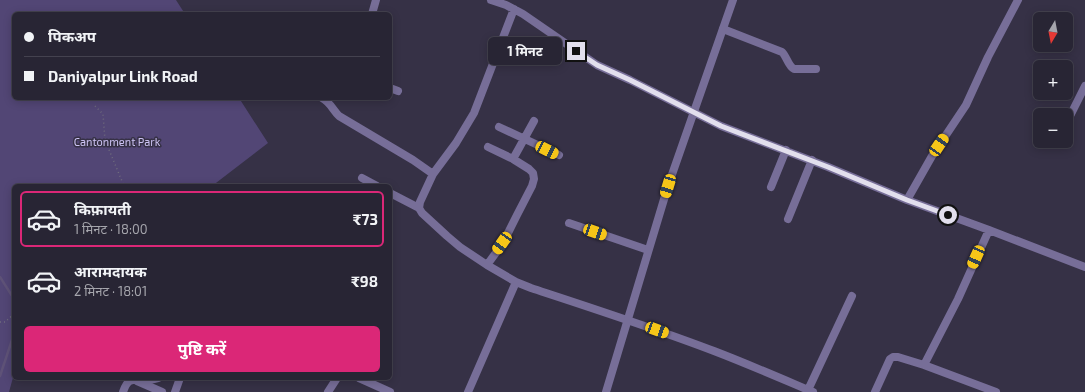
<!DOCTYPE html>
<html lang="hi">
<meta charset="utf-8">
<style>
body{margin:0;font-family:"Exo 2","Noto Sans Devanagari",sans-serif;background:#302d3c;color:#f1f3f6;height:100vh;display:flex;flex-direction:column;font-size:15px;white-space:nowrap}
*{box-sizing:border-box;margin:0}
p{font-size:13px;color:#a5a5ac}
.icon{flex:none;width:22px;height:22px;fill:none;stroke:currentColor;stroke-width:2;stroke-linecap:round;stroke-linejoin:round}
.map{position:relative;flex:1;overflow:hidden}
.side{position:absolute;left:12px;top:184px;width:380px;height:196px;display:flex;flex-direction:column;background:#282534;border-radius:6px;box-shadow:0 2px 10px #0003,0 0 0 1px #44424f}
.side>*{flex:none}
.hud{position:absolute;left:12px;top:12px;width:380px;height:88px;border-radius:6px;box-shadow:0 2px 10px #0003,0 0 0 1px #44424f;display:grid;align-content:center;height:88px;padding:0 12px;background:#282534}
.needle{width:26px;rotate:190deg}
.fabs{position:absolute;left:1033px;top:12px;display:grid;gap:8px}
.fabs a{display:grid;place-items:center;width:40px;height:40px;border-radius:6px;background:#282534;box-shadow:0 2px 10px #0003,0 0 0 1px #44424f;font-size:20px}
.end{position:absolute;width:18px;height:18px;margin:-9px;border:5px solid #e2dfed;background:#111;box-shadow:0 0 0 2px #111}
.from{border-radius:50%}
.bubble{position:absolute;height:28px;border-radius:6px;background:#282534;box-shadow:0 2px 10px #0003,0 0 0 1px #44424f;font-size:13px;font-weight:700;line-height:28px;text-align:center}
.car{position:absolute;width:12px;height:24px;margin:-12px -6px;border-radius:5px;box-shadow:0 0 3px 1px #0007;background:linear-gradient(#f5c518 24%,#345 0 40%,#f5c518 0 76%,#345 0 86%,#f5c518 0)}
.hud b{display:flex;align-items:center;gap:14px;height:38px;font-size:15px}
.hud b+b{border-top:1px solid #44424f}
.hud i{width:10px;height:10px;background:#f1f3f6}
ul{padding:7px 0 0;list-style:none}
li{display:flex;align-items:center;gap:12px;height:56px;margin:0 8px 6px;padding:0 4px;border:2px solid transparent;border-radius:6px}
li div{flex:1}
li b{display:block;font-size:15px}
li em{font-style:normal;font-weight:700}
li.on{border-color:#db2777}
li>.icon{width:36px;height:36px;stroke-width:1.5}
.action{display:flex;gap:8px;margin-top:auto;padding:8px 12px}
.action a{flex:1;height:46px;border-radius:6px;background:#db2777;color:#fff;font-size:16px;font-weight:700;line-height:46px;text-align:center}
.map>svg:first-child{display:block}
</style>
<div class="map">
<svg width="1085" height="392" viewBox="0 0 1085 392">
<rect width="100%" height="100%" fill="#363146"/>
<path fill="#524675" d="M0,0h176l9,14h-171v84h225l29,45 -56,43h-198v188l-5,18h-9z"/>
<g fill="none" stroke-linecap="round" stroke-linejoin="round">
<path stroke="#5e5277" stroke-width="2.5" d="M0,277l14,22
M0,376l14,-42"/>
<path stroke="#6f6b7d" stroke-width="1.5" stroke-dasharray="1 3" stroke-linecap="butt" d="M95,106l8,8 2,26 19,46
M0,322h5l9,-8"/>
<path stroke="#776e98" stroke-width="8" d="M491,0l15,5 17,9 74,51 33,15 91,46 107,41 79,33 82,30 96,37
M514,9l-40,104 -18,30 -23,31 -13,28 -1,6 3,5 25,23 13,11 27,18 29,17 15,6c61,20 123,40 183,63 34,13 66,27 99,41
M372,14l4,-14
M723,29l59,23c5,5 6,14 12,17h22
M390,88l8,3
M322,98c8,4 11,12 17,18l74,44 20,14
M1066,124l19,-38
M499,127l60,28
M513,159l21,-38
M362,178l15,8
M771,187l15,-37
M390,193l29,15
M907,200l25,-44 34,-51 22,-48 30,-57
M788,219l24,-59
M569,223l79,27
M487,265l16,-22 14,-28 15,-29 2,-7 -1,-6 -4,-4 -16,-10 -25,-12
M924,365l34,-66 31,-69
M359,378l31,14
M137,381l25,11
M808,390l44,-94
M123,392c5,-15 9,-12 22,-12 5,0 9,-1 13,-2
M175,392l5,-14
M328,392l9,-14
M468,392l48,-110
M875,392l15,-33 3,-2h5l26,8 72,27"/>
<path stroke="#776e98" stroke-width="8" d="M606,392l62,-206 65,-186"/>
</g>
<g fill="none" stroke-linecap="round" stroke-linejoin="round">
<path stroke="#e2dfed" stroke-width="5" d="M576,51l21,14 33,15 91,46 107,41 79,33 41,15"/>
</g>
<g text-anchor="middle" stroke-width="3" stroke-linejoin="round" paint-order="stroke">
<g font-size="11" fill="#cec4f5" stroke="#363146">
<text x="117" y="146">Cantonment Park</text>
</g>
</g>
</svg>
<div class="fabs">
<a><svg class="needle" viewBox="-14 -14 28 28"><path d="M0-13l5 13h-10z" fill="#e53935"/><path d="M0 13l5-13h-10z" fill="#a5a5ac"/></svg></a>
<a>+</a>
<a>−</a>
</div>
<i class="end from" style="left:948px;top:215px"></i>
<i class="end" style="left:576px;top:51px"></i>
<div class="bubble" style="left:488px;top:37px;width:74px">1 मिनट</div>
<i class="car" style="left:939px;top:145px;rotate:34deg"></i>
<i class="car" style="left:547px;top:150px;rotate:116deg"></i>
<i class="car" style="left:668px;top:186px;rotate:197deg"></i>
<i class="car" style="left:595px;top:232px;rotate:109deg"></i>
<i class="car" style="left:502px;top:243px;rotate:215deg"></i>
<i class="car" style="left:976px;top:257px;rotate:204deg"></i>
<i class="car" style="left:657px;top:330px;rotate:110deg"></i>
<div class="hud">
<b><i class="from"></i>पिकअप</b>
<b><i></i>Daniyalpur Link Road</b>
</div>
<section class="side">
<ul>
<li class="on"><svg class="icon" aria-label="car" viewBox="0 0 24 24"><path d="M5 17H2v-5l4-1 3-4h7l3 4 3 1v5h-3M9 17h6M6 11h13"/><circle cx="7" cy="17" r="2"/><circle cx="17" cy="17" r="2"/></svg><div><b>किफ़ायती</b><p>1 मिनट · 18:00</p></div><em>₹73</em></li>
<li><svg class="icon" aria-label="car" viewBox="0 0 24 24"><path d="M5 17H2v-5l4-1 3-4h7l3 4 3 1v5h-3M9 17h6M6 11h13"/><circle cx="7" cy="17" r="2"/><circle cx="17" cy="17" r="2"/></svg><div><b>आरामदायक</b><p>2 मिनट · 18:01</p></div><em>₹98</em></li>
</ul>
<div class="action"><a>पुष्टि करें</a></div>
</section>
</div>
